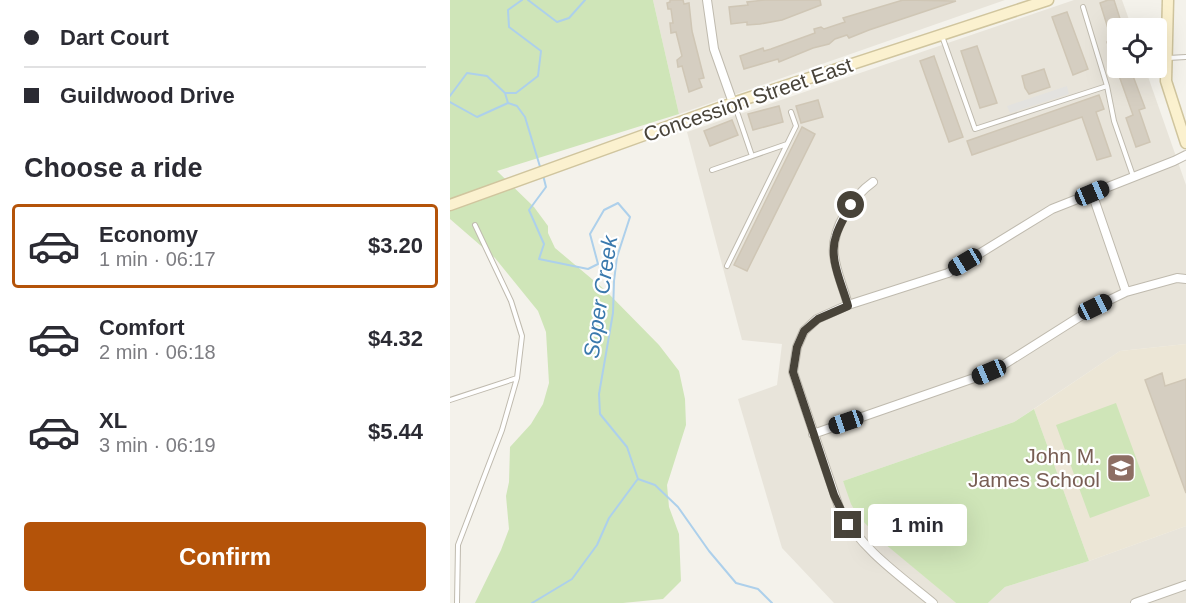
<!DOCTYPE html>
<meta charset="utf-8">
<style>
body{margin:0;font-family:Arial,sans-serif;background:#f7f7f7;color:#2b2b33;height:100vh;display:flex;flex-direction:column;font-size:22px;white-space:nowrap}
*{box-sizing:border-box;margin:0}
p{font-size:20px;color:#7c7c81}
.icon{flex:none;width:33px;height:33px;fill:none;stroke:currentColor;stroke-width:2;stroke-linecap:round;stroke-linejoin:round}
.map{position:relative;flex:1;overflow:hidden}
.details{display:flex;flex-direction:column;background:#fff;width:450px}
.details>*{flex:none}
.top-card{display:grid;align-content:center;height:132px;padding:0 24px;background:#fff}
.tools{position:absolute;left:657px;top:18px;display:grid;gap:12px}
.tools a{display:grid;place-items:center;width:60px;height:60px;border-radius:6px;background:#fff;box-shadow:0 6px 24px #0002;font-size:30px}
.end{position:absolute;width:27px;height:27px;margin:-14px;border:8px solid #484339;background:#fff;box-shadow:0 0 0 3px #fff}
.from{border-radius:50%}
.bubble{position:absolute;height:42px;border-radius:6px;background:#fff;box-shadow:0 6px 24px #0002;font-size:20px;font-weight:800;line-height:42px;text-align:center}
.car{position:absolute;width:18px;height:36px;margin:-18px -9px;border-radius:8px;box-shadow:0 0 4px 2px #0007;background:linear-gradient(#222 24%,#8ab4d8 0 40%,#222 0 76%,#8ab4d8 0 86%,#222 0)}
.top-card b{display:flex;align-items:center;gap:21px;height:57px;font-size:22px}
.top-card b+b{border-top:2px solid #e1e1e2}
.top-card i{width:15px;height:15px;background:#2b2b33}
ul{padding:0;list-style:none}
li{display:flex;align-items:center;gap:18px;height:84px;margin:0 12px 9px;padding:0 12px;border:3px solid transparent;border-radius:6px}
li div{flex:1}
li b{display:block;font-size:22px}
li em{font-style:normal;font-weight:800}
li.current{border-color:#b45309}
li>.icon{width:54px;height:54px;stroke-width:1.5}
h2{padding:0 24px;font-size:27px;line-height:72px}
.primary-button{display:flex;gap:12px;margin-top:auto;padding:12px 24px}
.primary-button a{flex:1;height:69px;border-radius:6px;background:#b45309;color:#fff;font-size:24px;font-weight:800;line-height:69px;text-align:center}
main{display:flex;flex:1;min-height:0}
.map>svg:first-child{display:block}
</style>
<main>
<section class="details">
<div class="top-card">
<b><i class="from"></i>Dart Court</b>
<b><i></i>Guildwood Drive</b>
</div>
<h2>Choose a ride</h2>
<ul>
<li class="current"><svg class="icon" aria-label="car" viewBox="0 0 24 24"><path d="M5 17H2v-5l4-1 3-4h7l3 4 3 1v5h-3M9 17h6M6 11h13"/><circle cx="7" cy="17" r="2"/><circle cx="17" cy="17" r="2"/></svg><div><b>Economy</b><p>1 min · 06:17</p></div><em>$3.20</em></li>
<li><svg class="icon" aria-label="car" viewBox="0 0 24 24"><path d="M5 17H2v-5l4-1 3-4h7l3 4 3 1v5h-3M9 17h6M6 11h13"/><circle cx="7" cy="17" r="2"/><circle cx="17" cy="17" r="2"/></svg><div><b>Comfort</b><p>2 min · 06:18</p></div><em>$4.32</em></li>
<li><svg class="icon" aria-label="car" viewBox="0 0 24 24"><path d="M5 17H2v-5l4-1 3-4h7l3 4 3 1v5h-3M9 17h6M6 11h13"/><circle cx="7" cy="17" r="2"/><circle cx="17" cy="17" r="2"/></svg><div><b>XL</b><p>3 min · 06:19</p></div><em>$5.44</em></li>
</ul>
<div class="primary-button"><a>Confirm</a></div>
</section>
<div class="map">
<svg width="736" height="603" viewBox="0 0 736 603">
<rect width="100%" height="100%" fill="#f4f2eb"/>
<path fill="#e8e4da" d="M203,0h352l-326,114z
M624,0h48l10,28h-14v40h27l41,117v159l-66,7 -106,71 -171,59 15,35 28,28 70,59h-122l-52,-55 -44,-149 39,-14 5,-41 -40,-4 -55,-208z
M736,526v77h-198l17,-16 84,-26z"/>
<path fill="#ece6d6" d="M736,344v182l-97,35 -55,-152 86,-58z"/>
<path fill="#cfe5b8" d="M0,0h203l26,114 -182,57 37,36 14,19v7l7,15 50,42 54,55 20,26 6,28 1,26 -19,60 2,22 10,27 2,47 -18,18 -40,4h-148l26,-53 8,-21 -3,-33 3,-14 1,-35 21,-23 12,-20 6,-21 -3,-51 -8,-21 -43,-53 -45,-39z
M666,403l34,93 -60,22 -34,-93z
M584,409l55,152 -84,26 -17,16h-32l-71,-59 -27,-28 -7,-12 -8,-23 171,-59z"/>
<path fill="#e3e2df" d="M617,86l2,8 -59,19 -3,-7z"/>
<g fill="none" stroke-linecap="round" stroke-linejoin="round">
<path stroke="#add0eb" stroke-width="2" d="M72,0l-14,10 1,17 32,24 -3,25 -22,17h-11l3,10 9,3 8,11 16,53
M78,0l29,22 12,-4 16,-18
M0,96l17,-23 20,3 18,17
M0,102l27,15 31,-14
M93,175l3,12 -17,23 15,34 -5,15 49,10 10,-5 -8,-30 14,-24 14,-7 12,14 -13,40 -3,24 -1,32 -14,81 1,20 27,33 11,32
M188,479l17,6 23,22 31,44 27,32 22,6 14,14
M82,603l40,-24 25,-34 12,-27 28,-38"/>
</g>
<path fill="#d5cec1" stroke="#cfc6b5" stroke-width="1.5" d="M220,0h13l1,4 5,-1 3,28 12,47 -5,1 3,8 -13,5 -7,-26 -4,1 -1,-7 5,-4 -6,-24 -5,1 -1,-10h3l-2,-14h-3l-1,-6 3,-1z
M315,0h55l1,5 -39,15 -22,4 -13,1v-3l-16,2 -2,-17 19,-2 -1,-3z
M453,0l53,1 -87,29 -20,8 -2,-3 -12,4 -6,5 -16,4 -34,14 -1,-3 -34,10 -4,-13 23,-8 1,3 7,-2 44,-16 -1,-4 7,-2 3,2 21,-7 -2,-4z
M658,0h6l9,28h-5v40h12l15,40 -6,2 11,32 -14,5 -10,-29 7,-3 -26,-73 5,-1 -12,-38z
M617,12l21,57 -15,6 -21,-58z
M527,46l20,57 -17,5 -19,-57z
M484,56l29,81 -14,5 -29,-81z
M594,69l6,18 -21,7 -4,-6 -3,-12z
M649,95l5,14 -8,3 15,44 -14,4 -15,-43 -110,38 -5,-14z
M368,100l5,17 -22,6 -5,-17z
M329,106l4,16 -30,8 -5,-16z
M282,120l6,15 -28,11 -6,-15z
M352,127l13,7 -68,137 -13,-6z
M712,373l3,13 21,-7v114l-41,-113z"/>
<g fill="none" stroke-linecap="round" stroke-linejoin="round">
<g stroke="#bfbaae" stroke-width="6">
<path id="lane" d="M633,7l24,79 7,35 19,55
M492,36l33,93 132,-43
M718,58l18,-1
M285,106l17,50
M262,170l75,-26
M277,266l69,-140 -5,-14
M0,400l67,-22
M7,603l1,-58 44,-115 15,-52 5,-42 -11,-35 -36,-76"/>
</g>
<g stroke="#bfbaae" stroke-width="10">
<path id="street" d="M257,0l7,49 19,54
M642,193l34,99
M398,305c-4,-16 -12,-33 -14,-50 -3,-26 19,-59 39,-73
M363,434l164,-57 23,-10 95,-60 31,-15 51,-14 9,1
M483,603c-34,-28 -72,-54 -93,-93l-47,-138 4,-25 7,-16 13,-12 31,-14 100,-32 104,-64 122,-48 12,-6
M685,603l51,-18"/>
</g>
<g stroke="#d0c59e" stroke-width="13">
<path id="secondary" d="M718,0l-2,81 20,62
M0,205l283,-102 315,-103"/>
</g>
<use href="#lane" stroke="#fff" stroke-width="4"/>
<use href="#street" stroke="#fff" stroke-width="8"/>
<use href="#secondary" stroke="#fbf1cf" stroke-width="10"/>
</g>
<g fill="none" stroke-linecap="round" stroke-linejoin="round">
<path stroke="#484339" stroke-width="8" d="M398,525l-14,-30 -41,-123 4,-25 7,-16 14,-12 30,-13c-6,-22 -20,-48 -12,-70 3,-11 10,-21 15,-31"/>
</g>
<defs>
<g id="school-square" transform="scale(1.5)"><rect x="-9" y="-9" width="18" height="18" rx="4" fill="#8d6e63" stroke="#fff"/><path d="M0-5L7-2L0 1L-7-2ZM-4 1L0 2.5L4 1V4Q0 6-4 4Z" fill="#fff"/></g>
</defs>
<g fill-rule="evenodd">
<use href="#school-square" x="671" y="468"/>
</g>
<g text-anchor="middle" stroke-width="4.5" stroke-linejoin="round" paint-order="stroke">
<g font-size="21" fill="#484339" stroke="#fff">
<text transform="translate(298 100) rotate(-19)" y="7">Concession Street East</text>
</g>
<g font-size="21" fill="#785e54" stroke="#fff" text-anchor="end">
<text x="650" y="463">John M.<tspan x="650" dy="24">James School</tspan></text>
</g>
<g font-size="22" font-style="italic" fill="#3a79ad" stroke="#fff">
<text transform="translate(150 297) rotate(-81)" y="8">Soper Creek</text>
</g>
</g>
</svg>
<div class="tools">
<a><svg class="icon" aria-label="locate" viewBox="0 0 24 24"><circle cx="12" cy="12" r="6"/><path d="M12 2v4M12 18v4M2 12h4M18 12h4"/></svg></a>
</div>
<i class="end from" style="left:401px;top:205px"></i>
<i class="end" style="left:398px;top:525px"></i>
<div class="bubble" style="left:418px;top:504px;width:99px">1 min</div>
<i class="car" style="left:642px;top:193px;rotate:67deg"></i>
<i class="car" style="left:515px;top:262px;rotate:239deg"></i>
<i class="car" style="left:645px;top:307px;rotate:64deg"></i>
<i class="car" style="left:539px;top:372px;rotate:247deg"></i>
<i class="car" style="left:396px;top:422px;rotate:251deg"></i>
</div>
</main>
